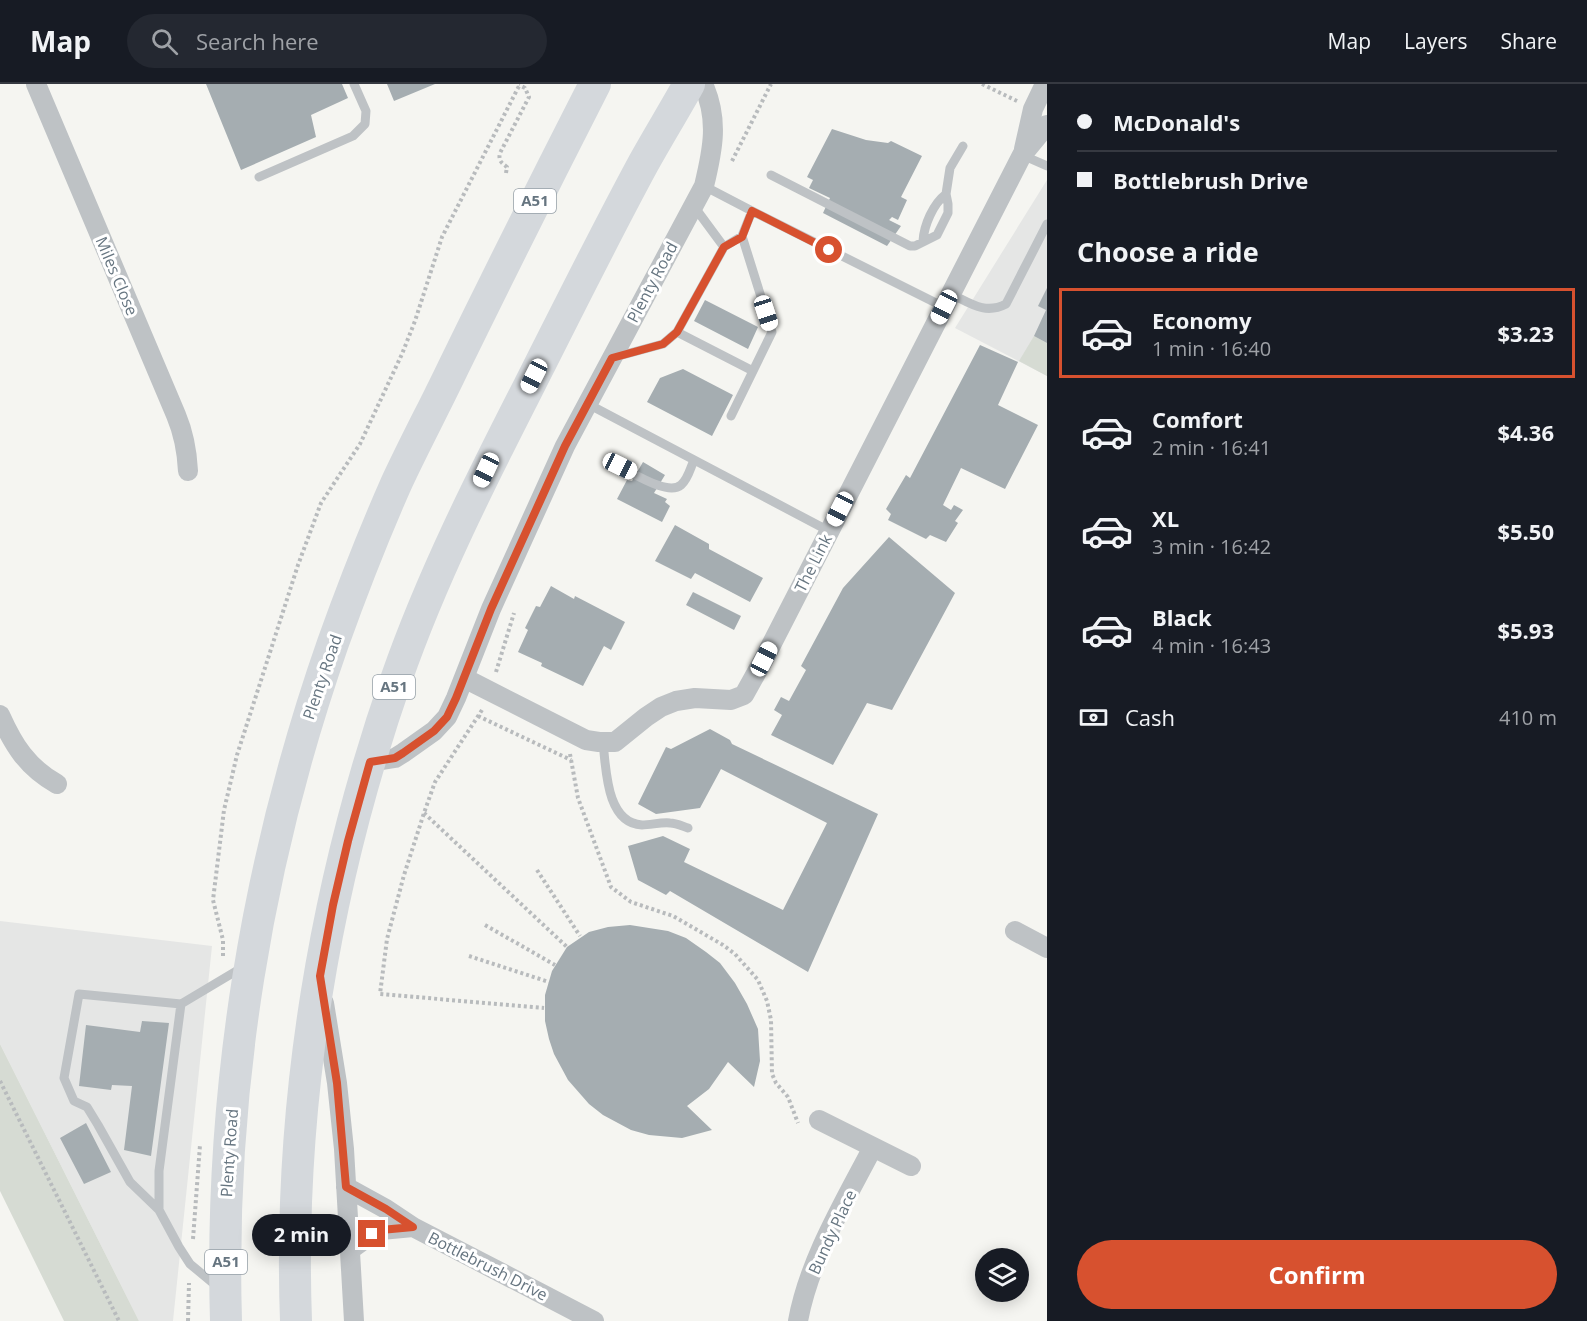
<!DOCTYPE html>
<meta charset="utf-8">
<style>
body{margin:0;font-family:"Open Sans",sans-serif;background:#242831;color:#f1f3f6;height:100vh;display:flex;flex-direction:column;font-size:22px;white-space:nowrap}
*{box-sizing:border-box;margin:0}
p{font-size:20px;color:#9ea1a6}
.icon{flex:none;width:33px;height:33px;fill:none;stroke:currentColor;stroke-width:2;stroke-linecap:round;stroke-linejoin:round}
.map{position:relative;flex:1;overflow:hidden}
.panel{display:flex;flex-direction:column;background:#171b24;width:540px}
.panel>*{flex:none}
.guide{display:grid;align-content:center;height:132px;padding:0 30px;background:#171b24}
.fabs{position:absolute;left:975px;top:1164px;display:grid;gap:12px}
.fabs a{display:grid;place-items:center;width:54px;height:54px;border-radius:50%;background:#171b24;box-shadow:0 3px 15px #0003;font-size:30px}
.end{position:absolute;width:27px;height:27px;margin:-14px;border:8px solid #d7512f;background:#fff;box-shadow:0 0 0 3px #fff}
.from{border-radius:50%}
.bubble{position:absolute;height:42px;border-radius:21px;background:#171b24;box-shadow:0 3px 15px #0003;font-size:20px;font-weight:700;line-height:42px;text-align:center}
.car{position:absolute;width:18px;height:36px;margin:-18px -9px;border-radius:8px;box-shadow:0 0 4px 2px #0007;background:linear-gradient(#fff 24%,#345 0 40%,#fff 0 76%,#345 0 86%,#fff 0)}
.guide b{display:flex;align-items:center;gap:21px;height:57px;font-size:22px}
.guide b+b{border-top:2px solid #363941}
.guide i{width:15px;height:15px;background:#f1f3f6}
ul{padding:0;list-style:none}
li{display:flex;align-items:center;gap:18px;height:90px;margin:0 12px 9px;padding:0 18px;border:3px solid transparent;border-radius:0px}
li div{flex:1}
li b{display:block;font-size:22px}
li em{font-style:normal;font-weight:700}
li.active{border-color:#d7512f}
li>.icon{width:54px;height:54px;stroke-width:1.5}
h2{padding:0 30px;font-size:27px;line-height:72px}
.pay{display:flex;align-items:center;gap:15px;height:66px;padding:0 30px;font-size:22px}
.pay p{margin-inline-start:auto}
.cta{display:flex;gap:12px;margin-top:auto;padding:12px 30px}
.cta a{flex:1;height:69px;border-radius:36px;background:#d7512f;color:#fff;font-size:24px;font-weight:700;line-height:69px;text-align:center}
header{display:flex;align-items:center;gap:36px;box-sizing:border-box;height:84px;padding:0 30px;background:#171b24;border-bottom:2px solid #363941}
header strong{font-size:28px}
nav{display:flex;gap:33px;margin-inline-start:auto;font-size:21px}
.search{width:420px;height:54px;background:#242831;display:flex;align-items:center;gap:15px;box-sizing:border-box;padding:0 21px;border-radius:33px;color:#9ea1a6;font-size:22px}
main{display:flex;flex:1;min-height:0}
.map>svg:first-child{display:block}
</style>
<header>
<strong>Map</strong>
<div class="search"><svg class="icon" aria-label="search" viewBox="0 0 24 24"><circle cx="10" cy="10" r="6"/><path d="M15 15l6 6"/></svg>Search here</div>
<nav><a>Map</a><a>Layers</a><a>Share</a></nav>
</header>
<main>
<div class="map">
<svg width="1047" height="1237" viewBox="0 0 1047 1237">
<rect width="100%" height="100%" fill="#f5f5f1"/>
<path fill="#e5e6e5" d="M1047,96v196l-92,-48z
M0,837l212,25 -39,375h-34l-139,-277z"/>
<path fill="#d6dbd3" d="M1034,252l13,7v33l-28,-15z
M0,960l139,277h-75l-64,-130z"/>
<path fill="#a5adb1" d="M206,0h136l6,14 -37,17 5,22 -75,33z
M387,0h48l-41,17z
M832,45l34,11 22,3 3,-2 31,15 -21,41 6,3 -9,20 -6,-3 -3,3 12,6 -14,20 -64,-33 7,-15 -21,-10 4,-8 -6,-3z
M1047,204v55l-13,-7 12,-26 -8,-4z
M705,216l53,27 -10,22 -54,-28z
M980,261l38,17 -20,43 40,20 -33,64 -44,-21 -18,37 8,5 3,-5 9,5 -8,11 3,2 -12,19 -16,-7 -4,4 -38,-19 3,-6 -5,-5 20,-34 4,3z
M683,285l50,26 -21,41 -65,-34 13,-24z
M643,378l22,13 -11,18 13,6 -2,3 5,4 -8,16 -45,-23 10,-19 5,1z
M675,441l34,19v5l54,29 -13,24 -55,-29 -4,6 -36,-18z
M889,453l66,56 -63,117 -25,-7 -34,62 -62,-30 11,-20 -8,-5 7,-13 8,4 17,-31 -5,-4 42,-78z
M551,502l23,13 1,-3 50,26 -14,28 -7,-4 -21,40 -42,-20 1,-3 -24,-11 10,-22 -3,-2 11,-22 4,1z
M693,508l48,24 -7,14 -48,-25z
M710,645l20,11 2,4 146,70 -70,158 -138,-81 -4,4 -28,-15 -10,-34 35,-10 27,13 -6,13 99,48 44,-87 -106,-54 -21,39 -44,6 -18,-10 28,-57 5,2z
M630,841l38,6 18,7 20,14 14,11 15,20 12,21 11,25 2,32 -6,26 -26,-25 -19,27 -22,17 25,24 -30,8 -33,-3 -18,-5 -28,-15 -14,-11 -21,-24 -14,-26 -5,-15 -4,-18v-26l7,-24 15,-24 22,-15 19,-5z
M142,937l27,2 -18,133 -27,-6 8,-64 -20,-1 -1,5 -32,-4 7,-61 54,7z
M86,1039l25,49 -27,12 -24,-46z"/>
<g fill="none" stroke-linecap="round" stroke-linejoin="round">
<path stroke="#b8bbbd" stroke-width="4" stroke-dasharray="3 3" stroke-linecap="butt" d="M982,0l35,17
M732,77l39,-77
M506,89l1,-6c-5,-4 -9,-6 -7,-14l29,-56 -4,-9 -6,-3
M496,588l18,-59
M482,626l-47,72 -11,31 -20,62 -17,64 -7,55 164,14
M478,632l93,44
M570,670l8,44 33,89 20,15 42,14 50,29 12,9 23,26 9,21 4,19 1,54 4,9 12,14 10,26
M424,729l143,134
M537,786l43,66
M485,841l70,40
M223,872v-16l-10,-40 11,-90 13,-55 61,-190 23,-62 39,-59 42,-90 13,-33 27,-84 78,-153
M469,872l80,26
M0,997l119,240
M193,1155l7,-94
M188,1237l1,-38"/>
<path stroke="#bec2c5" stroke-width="9" d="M1022,71l25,11
M771,91l139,71h5l22,-11 11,-22v-9l-2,-10 4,-26 13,-22
M259,93l94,-41 12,-12 1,-13 -12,-27
M704,102l48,25 192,96
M693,121l31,42
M923,157c1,-16 10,-37 23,-47
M951,210c19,9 34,21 55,10l41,-80
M677,248l76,39
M615,273l48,-13 14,-12 47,-85 18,-11 10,-25
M588,320l241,127
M731,332l41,-84 -30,-96
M620,383c13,6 48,29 61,18 7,-6 9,-16 13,-25
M603,658c3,26 3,81 39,83 9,0 19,-3 28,-2 6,0 12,3 18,5
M159,1126l-29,-28 -32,-57 -11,-18 -13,-6 -10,-23 15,-84 102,10
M219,1204l-29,-24 -11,-17 -20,-37v-39l22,-167 62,-37"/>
<path stroke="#bec2c5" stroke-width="20" d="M36,0l140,331c8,19 11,35 12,56
M1024,65l9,-40 12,-25
M464,594l122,62 13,2h16l31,-25 15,-10 15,-6 19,-3 36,2 13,-5 20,-36 258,-504 25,-30
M0,631c14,31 27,52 57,69
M370,678l25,-4 8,-5 31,-22 13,-14 9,-19 35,-89 74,-163 139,-260c9,-37 15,-67 -1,-102
M1015,847l32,17
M324,919l13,80 7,66 10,172
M819,1036l92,46
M346,1103l40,22 27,18 181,94
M350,1166l22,-16 9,-4 32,-3
M798,1237c11,-61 47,-120 75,-174"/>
<path stroke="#d4d8dc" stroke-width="32" d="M226,1237c-7,-230 31,-461 107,-678 19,-53 40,-107 63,-159 18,-39 39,-78 58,-118 46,-94 93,-188 141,-282
M296,1237c-8,-218 29,-438 101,-644 35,-100 83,-195 131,-289 38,-75 75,-150 115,-224 15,-27 31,-53 46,-80"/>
</g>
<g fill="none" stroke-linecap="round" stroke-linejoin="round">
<path stroke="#d7512f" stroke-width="8" d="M372,1150l9,-4 32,-3 -27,-18 -40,-22 -9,-104 -17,-107 13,-71 15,-64 22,-79 25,-4 8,-5 31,-22 13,-14 9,-19 35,-89 50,-110 24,-53 47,-88 51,-14 14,-12 47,-85 18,-10 10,-26 77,39"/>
</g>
<g text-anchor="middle" stroke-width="6" stroke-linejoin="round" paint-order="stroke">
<g fill="#fff" stroke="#949ea6" stroke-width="1.5">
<rect x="514" y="105" width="42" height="24" rx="4.5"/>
<rect x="373" y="591" width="42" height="24" rx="4.5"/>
<rect x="205" y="1166" width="42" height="24" rx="4.5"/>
</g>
<g font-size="15" font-weight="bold" fill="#667580">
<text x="535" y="122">A51</text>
<text x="394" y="608">A51</text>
<text x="226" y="1183">A51</text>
</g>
<g font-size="16" fill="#667580" stroke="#fff">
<text transform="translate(117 192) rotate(67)" y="6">Miles Close</text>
<text transform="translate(652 198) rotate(-62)" y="6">Plenty Road</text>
<text transform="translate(813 479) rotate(-63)" y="6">The Link</text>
<text transform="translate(322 593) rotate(-71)" y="6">Plenty Road</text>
<text transform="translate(229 1069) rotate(-86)" y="6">Plenty Road</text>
<text transform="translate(832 1148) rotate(-65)" y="6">Bundy Place</text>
<text transform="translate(488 1182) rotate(27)" y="6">Bottlebrush Drive</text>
</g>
</g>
</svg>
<div class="fabs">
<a><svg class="icon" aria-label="layers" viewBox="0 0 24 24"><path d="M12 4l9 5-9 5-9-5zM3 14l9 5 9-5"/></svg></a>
</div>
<i class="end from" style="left:829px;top:166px"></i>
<i class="end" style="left:372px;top:1150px"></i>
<div class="bubble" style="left:252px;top:1130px;width:99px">2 min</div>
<i class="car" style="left:944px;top:223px;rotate:207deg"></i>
<i class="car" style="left:766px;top:229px;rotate:162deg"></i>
<i class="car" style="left:534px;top:292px;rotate:207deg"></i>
<i class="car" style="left:620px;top:382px;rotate:116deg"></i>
<i class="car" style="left:486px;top:386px;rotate:205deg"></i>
<i class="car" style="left:840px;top:425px;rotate:207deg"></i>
<i class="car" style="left:764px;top:575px;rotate:27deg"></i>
</div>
<section class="panel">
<div class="guide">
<b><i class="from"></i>McDonald's</b>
<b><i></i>Bottlebrush Drive</b>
</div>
<h2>Choose a ride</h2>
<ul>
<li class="active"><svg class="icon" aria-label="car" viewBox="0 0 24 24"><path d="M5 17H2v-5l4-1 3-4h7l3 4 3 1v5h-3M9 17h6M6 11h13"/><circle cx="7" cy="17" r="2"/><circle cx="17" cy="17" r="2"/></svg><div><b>Economy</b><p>1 min · 16:40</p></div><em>$3.23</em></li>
<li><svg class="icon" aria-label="car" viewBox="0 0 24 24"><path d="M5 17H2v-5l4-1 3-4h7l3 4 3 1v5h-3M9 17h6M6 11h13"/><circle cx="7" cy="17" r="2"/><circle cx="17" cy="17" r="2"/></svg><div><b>Comfort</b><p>2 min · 16:41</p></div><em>$4.36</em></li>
<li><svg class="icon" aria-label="car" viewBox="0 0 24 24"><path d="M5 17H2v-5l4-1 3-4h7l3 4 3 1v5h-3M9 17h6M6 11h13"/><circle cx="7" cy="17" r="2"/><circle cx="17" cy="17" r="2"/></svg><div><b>XL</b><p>3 min · 16:42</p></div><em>$5.50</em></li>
<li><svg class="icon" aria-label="car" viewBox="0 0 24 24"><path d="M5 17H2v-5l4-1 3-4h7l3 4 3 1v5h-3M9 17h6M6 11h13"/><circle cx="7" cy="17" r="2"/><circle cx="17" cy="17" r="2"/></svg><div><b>Black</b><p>4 min · 16:43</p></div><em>$5.93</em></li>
</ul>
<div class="pay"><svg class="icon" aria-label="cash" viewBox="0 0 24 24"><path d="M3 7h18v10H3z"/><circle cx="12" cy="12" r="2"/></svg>Cash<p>410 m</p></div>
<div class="cta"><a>Confirm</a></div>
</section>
</main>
